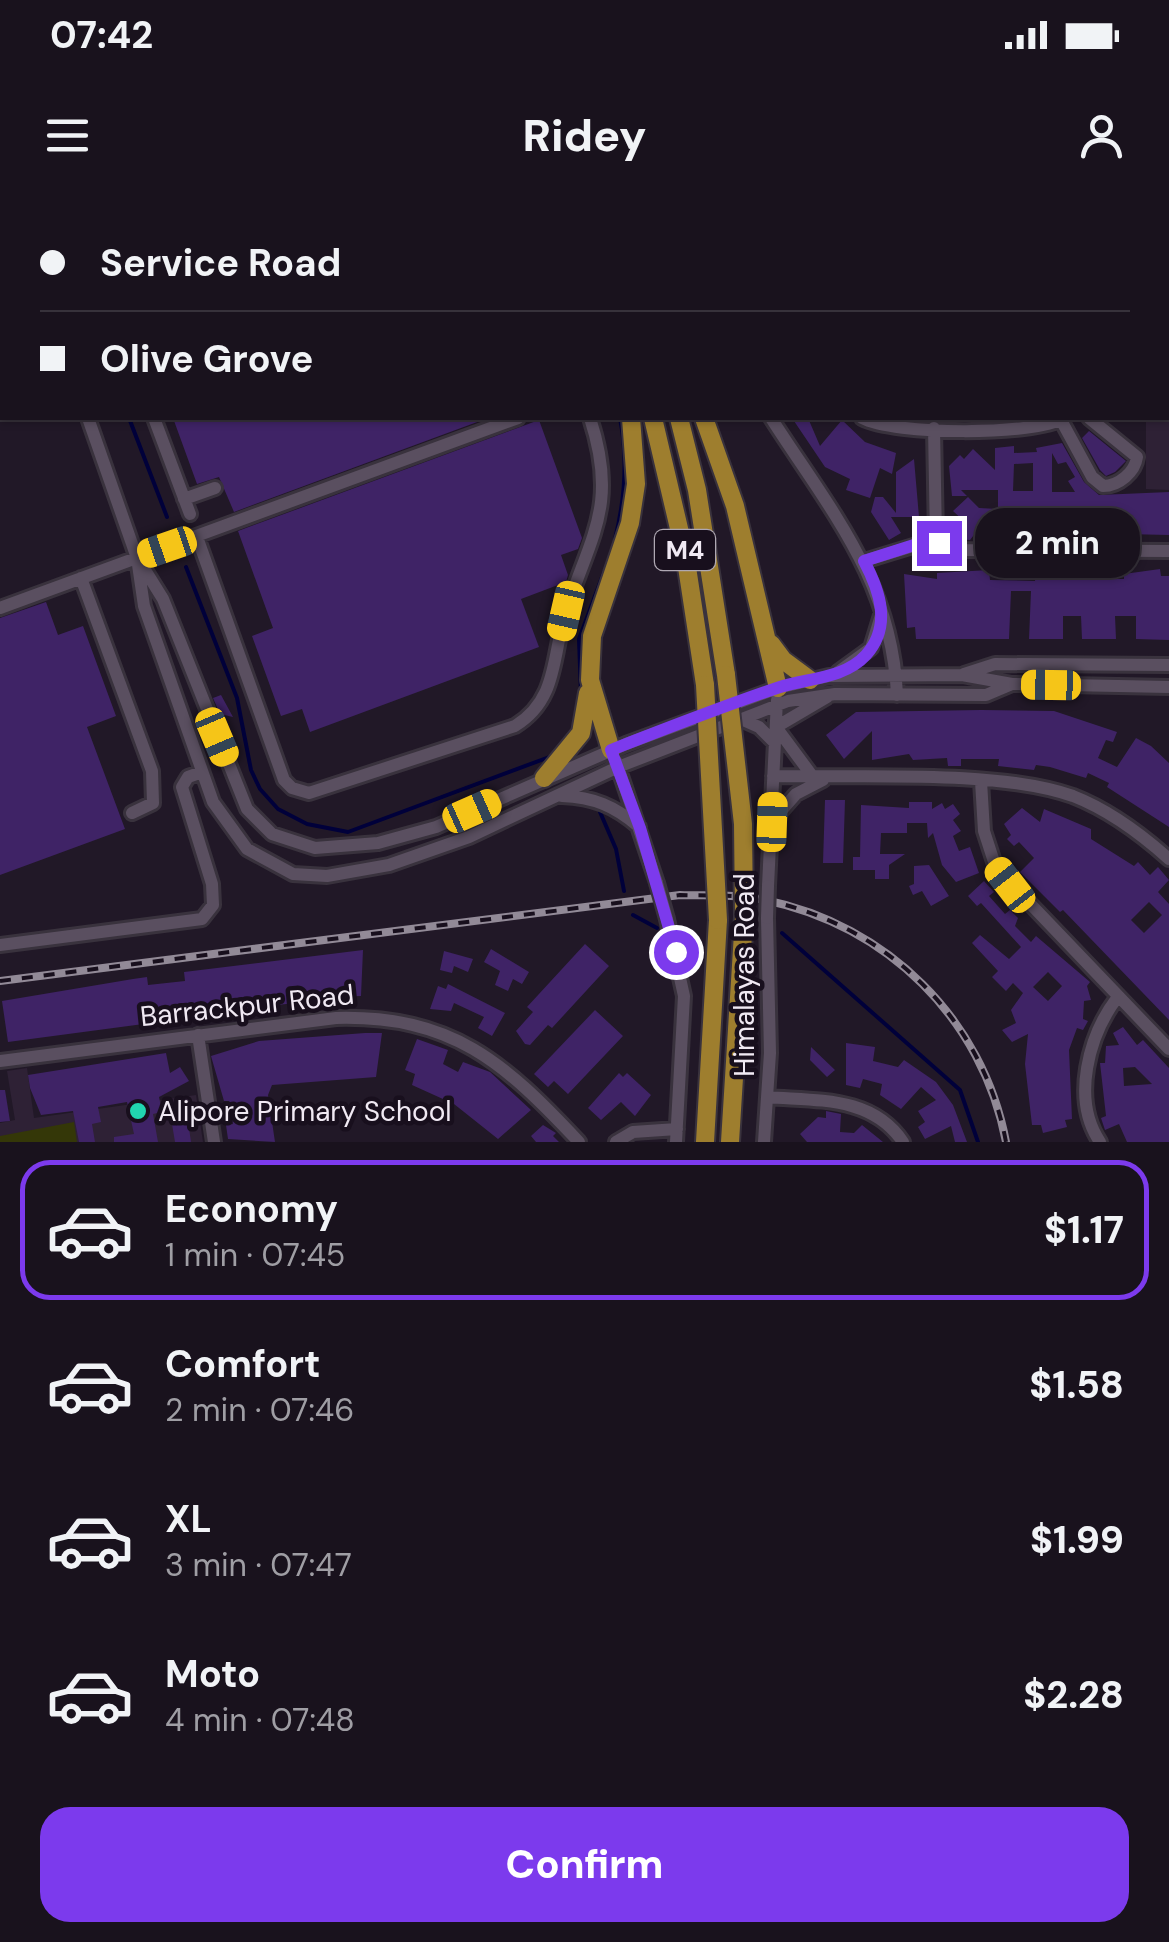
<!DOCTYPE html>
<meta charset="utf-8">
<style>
body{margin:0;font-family:"DM Sans",sans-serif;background:#26202a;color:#f1f3f6;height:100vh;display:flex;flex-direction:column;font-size:38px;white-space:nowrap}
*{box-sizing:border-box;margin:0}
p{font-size:32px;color:#9f9ea4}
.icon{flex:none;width:55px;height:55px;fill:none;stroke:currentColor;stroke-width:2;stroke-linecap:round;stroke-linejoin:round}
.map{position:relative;height:942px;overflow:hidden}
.drawer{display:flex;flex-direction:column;background:#19121d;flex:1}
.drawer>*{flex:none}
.guide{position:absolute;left:0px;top:0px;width:1170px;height:220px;box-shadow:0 2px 8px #0004,0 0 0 2px #37323b;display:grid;align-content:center;height:220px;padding:0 40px;background:#19121d}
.end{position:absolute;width:45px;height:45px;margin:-22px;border:12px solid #7c3aed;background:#fff;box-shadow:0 0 0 5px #fff}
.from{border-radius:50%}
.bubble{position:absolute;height:70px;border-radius:30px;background:#19121d;box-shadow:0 2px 8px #0004,0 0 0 2px #37323b;font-size:32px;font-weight:800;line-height:70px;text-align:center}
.car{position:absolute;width:30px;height:60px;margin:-30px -15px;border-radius:12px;box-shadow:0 0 8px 2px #0007;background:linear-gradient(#f5c518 24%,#345 0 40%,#f5c518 0 76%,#345 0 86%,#f5c518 0)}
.guide b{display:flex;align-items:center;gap:35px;height:95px;font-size:38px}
.guide b+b{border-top:2px solid #37323b}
.guide i{width:25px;height:25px;background:#f1f3f6}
ul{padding:18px 0 0;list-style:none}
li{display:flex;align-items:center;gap:30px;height:140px;margin:0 20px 15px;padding:0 20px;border:5px solid transparent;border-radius:30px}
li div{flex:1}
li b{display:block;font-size:38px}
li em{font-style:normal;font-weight:800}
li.current{border-color:#7c3aed}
li>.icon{width:90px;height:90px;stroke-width:1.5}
.button{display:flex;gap:20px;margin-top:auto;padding:20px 40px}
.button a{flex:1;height:115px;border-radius:30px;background:#7c3aed;color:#fff;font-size:40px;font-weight:800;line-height:115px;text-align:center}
.status{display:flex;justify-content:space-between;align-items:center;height:70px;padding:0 50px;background:#19121d;direction:ltr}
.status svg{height:28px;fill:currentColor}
header{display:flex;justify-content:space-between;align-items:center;height:130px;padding:0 40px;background:#19121d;font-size:45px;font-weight:800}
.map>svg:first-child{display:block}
</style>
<div class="status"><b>07:42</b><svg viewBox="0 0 49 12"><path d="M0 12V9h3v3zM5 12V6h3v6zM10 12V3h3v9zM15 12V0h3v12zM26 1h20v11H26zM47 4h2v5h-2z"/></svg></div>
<header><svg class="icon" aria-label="menu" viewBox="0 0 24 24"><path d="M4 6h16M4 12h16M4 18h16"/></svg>Ridey<svg class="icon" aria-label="person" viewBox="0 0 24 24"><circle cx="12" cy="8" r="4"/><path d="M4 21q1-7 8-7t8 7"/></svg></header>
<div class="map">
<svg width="1169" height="942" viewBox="0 0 1169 942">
<rect width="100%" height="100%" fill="#211827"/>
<path fill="#2e2135" d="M1146,0h23v290l-23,-1v-71h22v-216z
M27,868l7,50 162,-23 7,47h-203v-19l15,-3 -8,-49z"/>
<path fill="#343708" d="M74,922l3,20h-77v-6z"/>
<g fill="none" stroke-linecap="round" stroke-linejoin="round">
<path stroke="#00003a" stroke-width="4" d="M47,0l1,2
M543,0l1,2
M129,218l38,99
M615,339c10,-40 13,-81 5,-121
M186,367l51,131 14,72 9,19 18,20 29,15 41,8 204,-76
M581,493l-2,-54 25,-67
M600,612l16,37 8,42
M633,715l24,13
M782,733l178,157 18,52"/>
</g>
<path fill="#3f2366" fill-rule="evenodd" d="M173,218h315l-254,94 -15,-35 -22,7z
M792,218h16l12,28 22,-26 23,22 31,11 -4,21 -12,-6 -10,30 -24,-8 4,-11 -25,-12z
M539,220l43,118 -4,11 -17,6 7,20 -2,7 -45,17 18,48 -229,85 -8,-23 -21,7 -29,-80 21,-8 -35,-97z
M1089,231l37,30 -11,11 -9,4 -6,-6 -18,-32z
M1062,243l22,39 15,13 70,-3v43l-44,-1v-4l-51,5 -5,-7h-18v12h-38v-5h-14v-7l-19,-1 -10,13 -12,-1v-7l8,-9 -13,-12 15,-14 11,11 19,1v-19h-37l6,6h-15l-3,-30 11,-11 4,4 9,-10 22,21v-22l19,-2v7l23,-1 -1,-4zM1052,253l6,11 8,-2 9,15 -7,4 7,11h-23zM1033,263v28h-20l1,-27z
M914,259l5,58h-28l10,16 -12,7 -18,-28 4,-15h8l13,16v-41z
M1036,366h13v7l29,-1v-6h8v6h14v7h24v-5l36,-5 1,7h8v64l-33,-1v-23h-21l1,23h-34l-1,-23h-18v23h-34l2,-48h-20l-2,48h-93l-1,-12 -8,1 -3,-54 33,5v-6l52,-3 1,10 45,1z
M46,402l12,33 25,-9 33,90 -29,11 38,102 -125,46v-257z
M221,495l12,22 -13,-3 -7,-16z
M981,510l73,1 63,21 -4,10 -7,-2 -8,18 19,9 19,-29 15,8 18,17v64l-62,-40 2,-4 -21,-10 -2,5 -36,-11 -14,-2 -2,5 -36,-4 1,-7h-38v7h-13l-1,-8 -34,2 -4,-6 -37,6v-29l-28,28 -18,-24 30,-23z
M825,600h20l-2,63h-20z
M909,602h23v7l10,-6 3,6 8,-5 7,10 -7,6 8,11 -8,5 6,15 11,-4 9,26 -23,9 -14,-17 -9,-32 -5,5 -1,-15h-20v10h-26l-1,21h25l-16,11v14h-14v-9h-22v-13h7l1,-52 48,3z
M1022,608l18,14 4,-13 47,20v10l43,27 4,-4 12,13 8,-8 11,13 -11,12 11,12v116l-106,-110 -3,2 -40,-40 14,-14 -15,-16 -5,4 -7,-7 4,-4 -7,-11zM1149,702l13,13 -18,18 -13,-13z
M929,665l20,31 -18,10 -9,-15 -9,4 -4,-9 5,-2v-18z
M984,681l10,11 -5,4 16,18 5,-4 8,8 -3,8 16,16 5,-6 54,46 -3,4 4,14 -7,1 -1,18 5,2 -5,9 -6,-2 -8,22 3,69 -7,1 2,7 -24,6 -2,-8h-9l-7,-61 3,-30 -16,8 -10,-12 14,-7 -5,-13 12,-17 -10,-10 -7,8 -14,-14 6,-6 -26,-28 8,-8 29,24 12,-12 -40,-44 -4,3 -9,-10zM1048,772l14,14 -14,15 -15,-14z
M585,744l24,22 -57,62 -4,-3 -18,20 -5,-1 -9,-13 17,-19 -6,-5z
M491,749l38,23 -7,12 -9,-5 -5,12 -13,-6 5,-14 -16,-9z
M363,750l-2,46 -27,1v6l-8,1v-4l-176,18 1,5 -143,19 -6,-41 131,-22 14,-2 1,8 37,-4 -1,-9z
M444,751l29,8 -5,13 -14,-6 -2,7 -12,-3z
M448,784l57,29 -13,23 -14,-8 6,-11 -30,-14 -3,8 -21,-2 8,-23 8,3z
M595,810l28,26 -55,58 -14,-13 -6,6 -14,-13z
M1123,827l14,18 6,-5 26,28v74h-42l-8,-18 -14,6 -4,-12 5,-2 -6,-53h5l1,-17 13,-1 -6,-12zM1135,867l17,17 -28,2 -1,-18z
M365,833h17l-6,44 -104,8 -4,10 7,47 -47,-3 -2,-14 7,-1 -4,-23h-5l-13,-45 48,-15z
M417,839l31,11 -5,14 15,8 5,-10 27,10 41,38 -33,29 -44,-35 -42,-19 3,-11 -10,-4z
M846,843l29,4 -2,14 25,6 6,-7 32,22 17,23 14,37h-12l-4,-16 -26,13 -7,-12 7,-5 -7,-11 18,-11 -15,-13 -20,22 -21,-14 2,-11 -19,-5 -3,9 -14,-3z
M811,847l24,23 -8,7 -17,-17z
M166,853l4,20 10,-6 9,14 -30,16 3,15 -9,2 5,28h-44v-5l20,-3 -7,-32 -29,5 3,15 -9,2 3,18h-16l-6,-31 -32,4 -11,-27 -2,-13z
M619,873l4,4 4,-4 24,22 -16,21 -14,-14 -20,18 -13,-12z
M0,890h5l5,31 -10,1z
M826,911l15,3 -1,18 14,1 8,-8 21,17h-76l-7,-8 18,-17 8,1z
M188,921l3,21h-16l-3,-18z
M543,925l13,8 -3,3 6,6h-23l-5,-6z"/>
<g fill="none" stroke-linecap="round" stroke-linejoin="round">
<g stroke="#39323d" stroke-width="18">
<path id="minor" d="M11,0l1,2
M519,0l1,2
M651,0l2,2
M683,0l1,2
M1085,0v2
M460,2l6,-2
M845,2v-2
M965,2v-2
M88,218l49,140 7,48 69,196 34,47 46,25 34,2 62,-11 80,-28 149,-70 170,-66 47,-7 151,1 26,-11
M154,218l36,96
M771,218c59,92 121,162 126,277
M862,218c32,17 171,18 202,0
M1061,220l31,57 11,9c16,0 32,-14 34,-29l-48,-39
M934,228l2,111
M184,299l31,-11
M197,337l87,243 8,8 17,5 206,-67c44,-27 37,-72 51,-115 26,-78 52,-107 24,-193
M936,339l21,11 212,1
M864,361l72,-22
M140,362l23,37 84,210 25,25 43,14 63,-5 58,-16 190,-83 152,-56 51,-12 133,-1 50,9 157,3
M81,378l71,193 1,32 -21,10
M0,408l518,-190
M838,472l33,-24 11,-36
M964,474l31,-10 174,1
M741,519l18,8 16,16
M616,561l41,122
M773,576c84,2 224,-7 300,20 36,14 67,37 96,63
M813,577l-37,-50 51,-30
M981,581l3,50 12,37 173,181
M562,596c31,1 53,10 77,31
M773,620l23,-26 27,-14
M768,686l9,-186
M667,719l17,77 -8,146
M0,745l202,-26 11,-14 -1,-21 -30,-97 6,-10 14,-5
M198,835l16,107
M0,861l336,-43c116,-3 168,44 243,124
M768,897c50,4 104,-1 135,45
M616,942l17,-10 44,-3
M764,942l6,-89 -3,-135
M1100,942c-29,-43 -11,-107 17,-144"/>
</g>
<g stroke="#39323d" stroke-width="22">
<path id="highway" d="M565,0l1,2
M582,0l1,2
M607,0l1,2
M621,0l1,2
M653,218l32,136 20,131
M679,218l18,72 29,185
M704,218l31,88 43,182
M771,444l12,16 27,20
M611,550l-21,-70 2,-44 38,-113 6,-39 -5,-66
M544,578l37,-45 7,-40
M705,942l13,-222
M730,942l14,-225"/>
</g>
<use href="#minor" stroke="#5a4f60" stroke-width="12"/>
<use href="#highway" stroke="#9e7e2e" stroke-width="18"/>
<g stroke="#928a97" stroke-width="8">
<path id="rail" d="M0,781l680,-86c28,1 57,-1 85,5 122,25 218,119 241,242"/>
</g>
<use href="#rail" stroke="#180f1d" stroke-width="4" stroke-dasharray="11" stroke-linecap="butt"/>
<g stroke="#39323d" stroke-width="18" stroke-linecap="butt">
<path id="minor-bridge" d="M657,683l10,36
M767,718l1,-32"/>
</g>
<g stroke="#39323d" stroke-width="22" stroke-linecap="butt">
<path id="highway-bridge" d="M726,475l17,149 1,93
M705,485l13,235"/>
</g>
<use href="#minor-bridge" stroke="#5a4f60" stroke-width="12"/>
<use href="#highway-bridge" stroke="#9e7e2e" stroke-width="18"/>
</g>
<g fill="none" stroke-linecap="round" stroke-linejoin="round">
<path stroke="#7c3aed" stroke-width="12" d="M676,752l-36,-124 -29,-78c56,-22 112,-44 169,-63 28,-9 64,-8 86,-32 26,-29 14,-64 -2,-94l72,-23 3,5"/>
</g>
<circle fill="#21d5b0" stroke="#180f1d" stroke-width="4" cx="138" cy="911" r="10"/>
<g text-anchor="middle" stroke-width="9" stroke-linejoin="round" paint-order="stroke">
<rect fill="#180f1d" stroke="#afa8b3" stroke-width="2.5" x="655" y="330" width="60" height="40" rx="8"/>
<g font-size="25" font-weight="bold" fill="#f0e9f3">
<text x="685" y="359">M4</text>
</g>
<g font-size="28" fill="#f0e9f3" stroke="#180f1d">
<text transform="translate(744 775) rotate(-90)" y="10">Himalayas Road</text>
<text transform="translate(247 805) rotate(-6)" y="10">Barrackpur Road</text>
</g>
<g font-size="28" fill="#f0e9f3" stroke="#180f1d" text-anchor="start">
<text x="158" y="921">Alipore Primary School</text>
</g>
</g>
</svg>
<i class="end from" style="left:676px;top:752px"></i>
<i class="end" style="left:939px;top:343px"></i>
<div class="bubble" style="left:975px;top:308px;width:165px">2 min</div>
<i class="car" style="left:167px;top:347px;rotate:251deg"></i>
<i class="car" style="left:566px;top:411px;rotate:193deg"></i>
<i class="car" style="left:1051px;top:485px;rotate:271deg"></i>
<i class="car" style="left:217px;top:537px;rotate:157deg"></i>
<i class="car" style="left:472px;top:611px;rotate:66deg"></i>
<i class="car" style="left:772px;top:622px;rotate:2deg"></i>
<i class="car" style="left:1010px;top:685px;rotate:322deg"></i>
<div class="guide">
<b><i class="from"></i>Service Road</b>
<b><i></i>Olive Grove</b>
</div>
</div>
<section class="drawer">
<ul>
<li class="current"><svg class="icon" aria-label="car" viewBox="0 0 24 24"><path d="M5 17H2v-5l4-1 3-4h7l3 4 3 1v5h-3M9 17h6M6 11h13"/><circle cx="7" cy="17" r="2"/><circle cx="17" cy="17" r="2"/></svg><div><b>Economy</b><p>1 min · 07:45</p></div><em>$1.17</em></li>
<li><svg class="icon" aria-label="car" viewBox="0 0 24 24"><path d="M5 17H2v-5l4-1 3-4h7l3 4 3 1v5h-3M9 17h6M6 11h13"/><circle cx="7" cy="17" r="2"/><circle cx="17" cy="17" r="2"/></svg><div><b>Comfort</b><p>2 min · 07:46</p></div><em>$1.58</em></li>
<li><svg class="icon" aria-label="car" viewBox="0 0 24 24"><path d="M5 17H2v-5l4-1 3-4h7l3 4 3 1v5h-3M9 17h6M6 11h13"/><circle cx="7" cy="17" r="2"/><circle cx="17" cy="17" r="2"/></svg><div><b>XL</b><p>3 min · 07:47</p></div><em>$1.99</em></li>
<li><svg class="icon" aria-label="car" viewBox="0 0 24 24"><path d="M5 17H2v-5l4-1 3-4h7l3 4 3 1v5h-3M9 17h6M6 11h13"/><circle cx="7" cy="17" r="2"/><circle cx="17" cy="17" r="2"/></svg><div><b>Moto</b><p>4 min · 07:48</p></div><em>$2.28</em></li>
</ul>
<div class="button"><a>Confirm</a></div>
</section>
